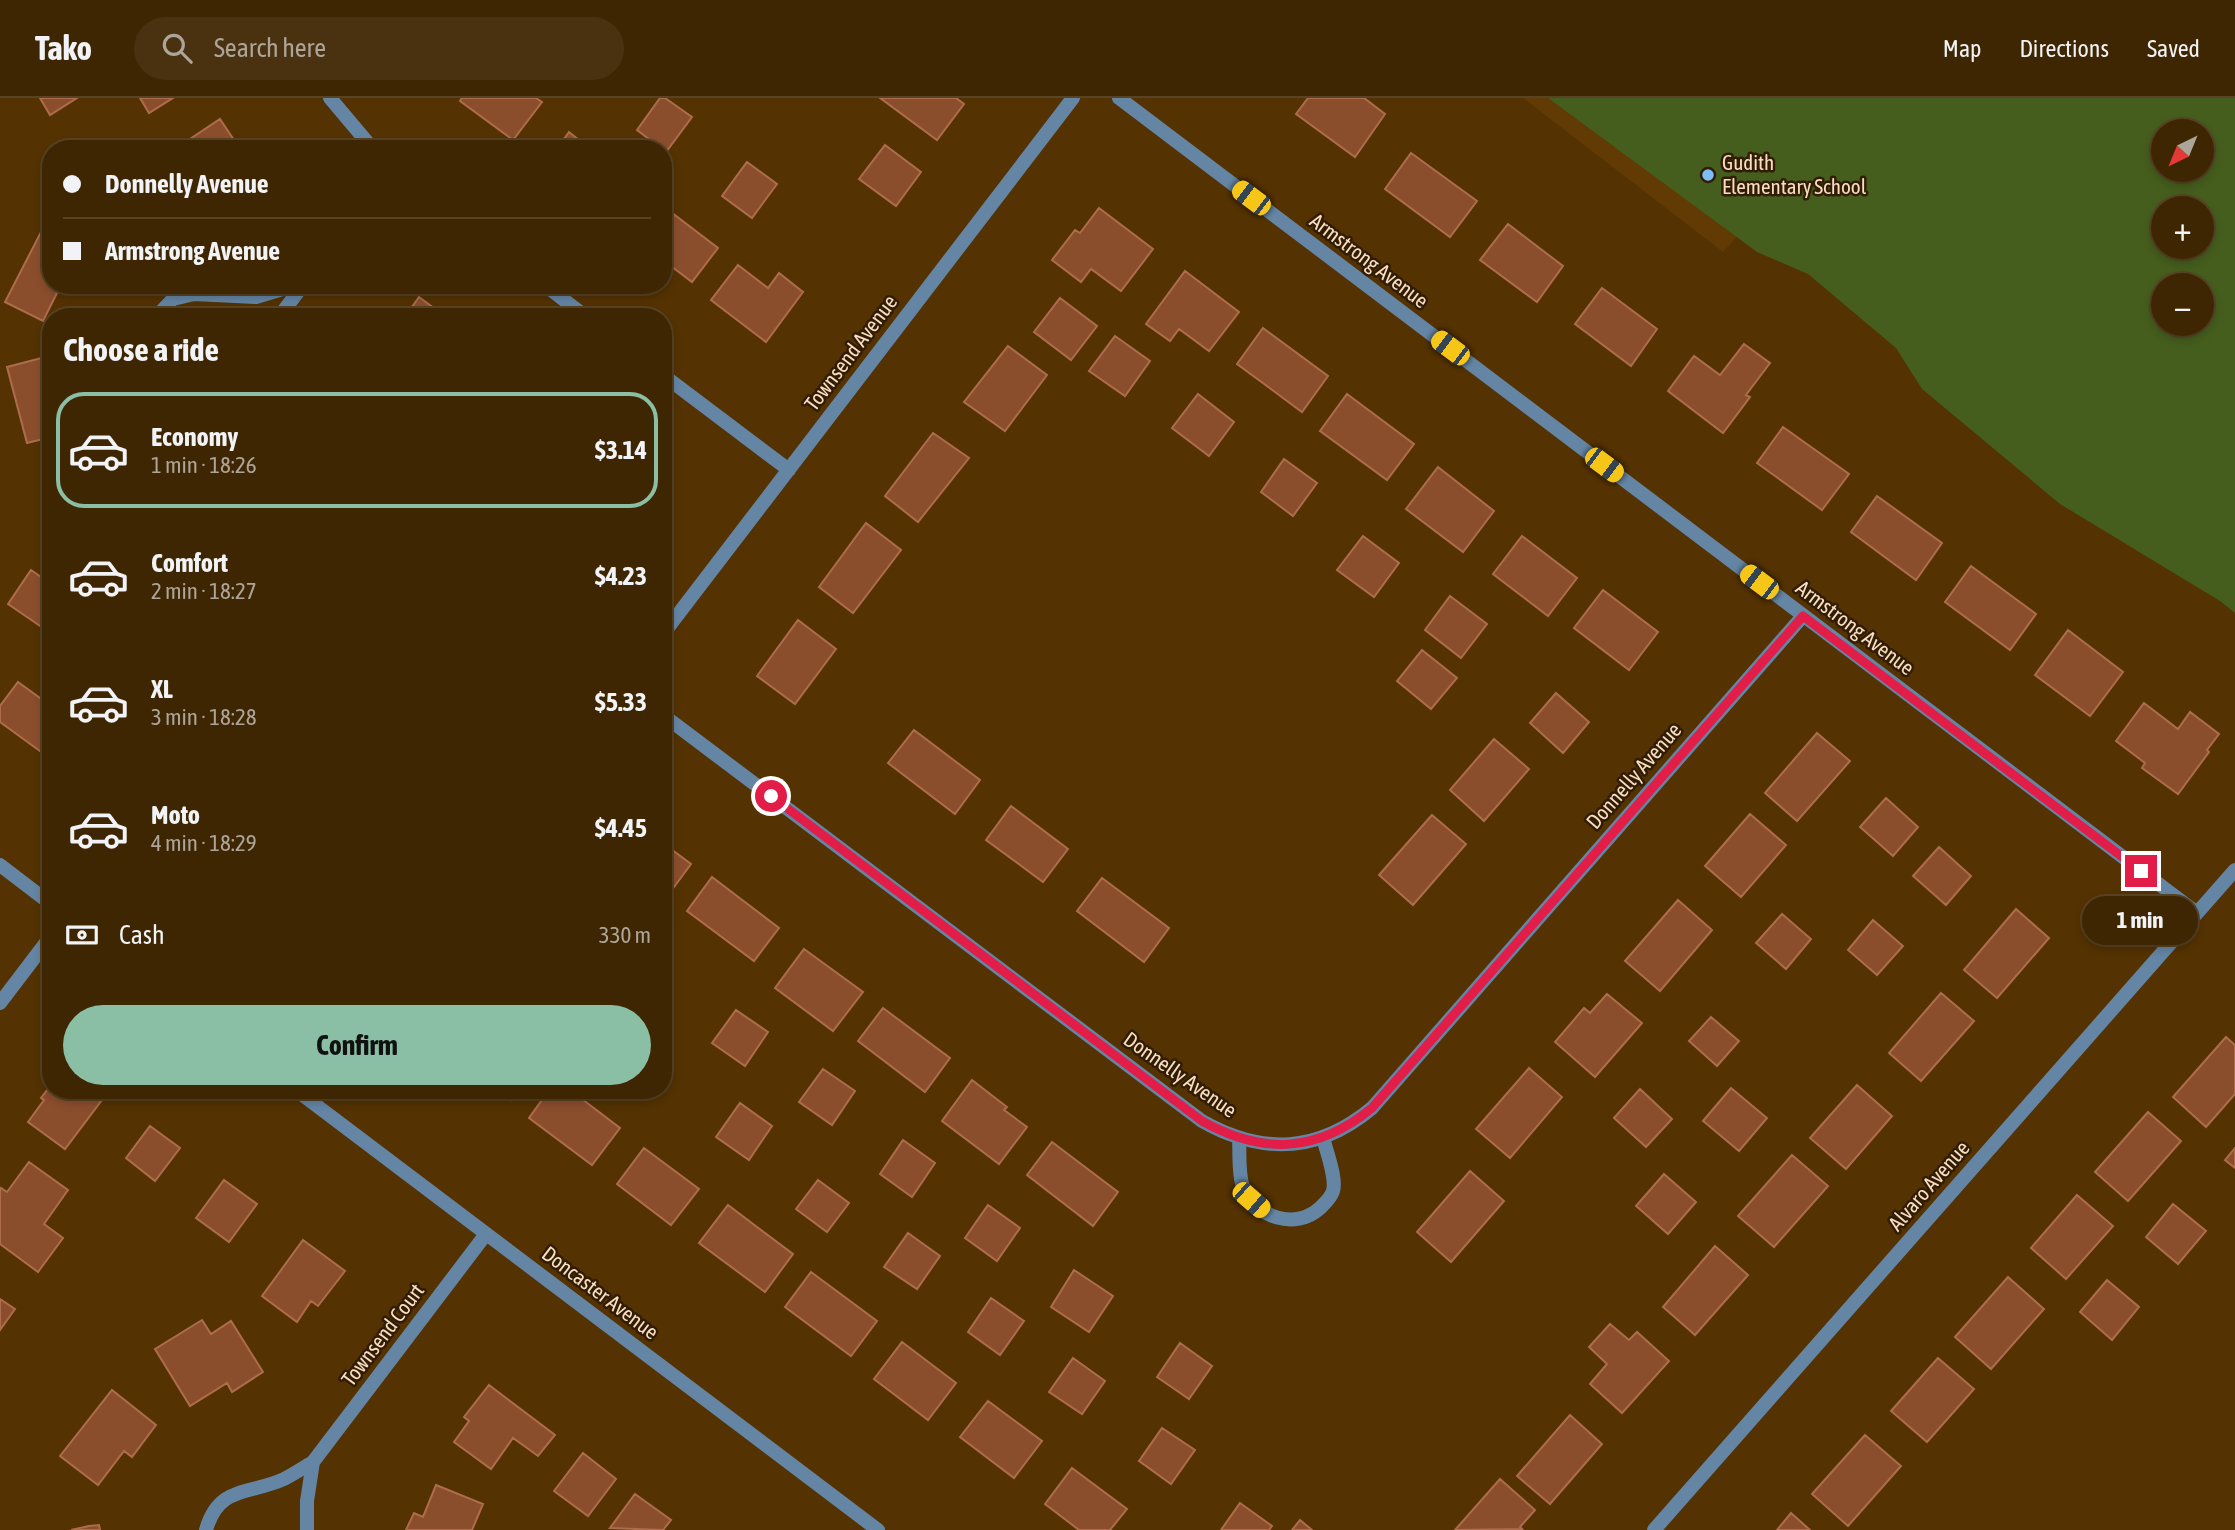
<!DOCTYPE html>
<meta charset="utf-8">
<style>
body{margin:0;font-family:"Asap Condensed",sans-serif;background:#4a3211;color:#f1f3f6;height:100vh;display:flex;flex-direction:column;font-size:26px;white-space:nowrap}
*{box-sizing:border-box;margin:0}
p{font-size:23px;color:#ada599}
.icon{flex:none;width:38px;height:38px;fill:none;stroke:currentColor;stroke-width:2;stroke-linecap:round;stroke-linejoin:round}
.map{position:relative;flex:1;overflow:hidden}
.drawer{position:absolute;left:42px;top:210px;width:630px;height:791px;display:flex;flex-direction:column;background:#3f2602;border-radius:28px;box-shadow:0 4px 10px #0003,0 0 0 2px #584324}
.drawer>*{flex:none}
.hud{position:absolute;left:42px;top:42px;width:630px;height:154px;border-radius:28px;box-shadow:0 4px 10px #0003,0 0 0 2px #584324;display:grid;align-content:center;height:154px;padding:0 21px;background:#3f2602}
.needle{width:46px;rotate:223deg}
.controls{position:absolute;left:2151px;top:21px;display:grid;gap:14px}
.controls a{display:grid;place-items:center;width:63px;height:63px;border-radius:50%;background:#3f2602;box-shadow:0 4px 10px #0003,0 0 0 2px #584324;font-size:35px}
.end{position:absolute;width:32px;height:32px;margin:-16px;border:9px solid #e11d48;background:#fff;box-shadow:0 0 0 4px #fff}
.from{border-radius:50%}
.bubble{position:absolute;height:49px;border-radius:24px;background:#3f2602;box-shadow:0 4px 10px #0003,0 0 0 2px #584324;font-size:23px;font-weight:700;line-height:49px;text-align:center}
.car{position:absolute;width:21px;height:42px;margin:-21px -10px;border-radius:9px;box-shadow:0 0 5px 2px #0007;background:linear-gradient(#f5c518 24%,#345 0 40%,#f5c518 0 76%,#345 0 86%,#f5c518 0)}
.hud b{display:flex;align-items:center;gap:24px;height:66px;font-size:26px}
.hud b+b{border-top:2px solid #584324}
.hud i{width:18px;height:18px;background:#f1f3f6}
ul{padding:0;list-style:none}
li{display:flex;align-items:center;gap:21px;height:116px;margin:0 14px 10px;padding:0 7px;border:4px solid transparent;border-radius:28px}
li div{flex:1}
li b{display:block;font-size:26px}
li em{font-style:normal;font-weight:700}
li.active{border-color:#8abfa5}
li>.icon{width:63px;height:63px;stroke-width:1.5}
h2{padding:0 21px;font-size:32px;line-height:84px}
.pay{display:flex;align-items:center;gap:18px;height:77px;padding:0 21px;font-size:26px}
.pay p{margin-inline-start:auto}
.action{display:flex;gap:14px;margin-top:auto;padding:14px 21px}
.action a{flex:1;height:80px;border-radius:42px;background:#8abfa5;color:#111;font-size:28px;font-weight:700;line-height:80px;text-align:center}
header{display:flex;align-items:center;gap:42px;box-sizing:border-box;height:98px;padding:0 35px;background:#3f2602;border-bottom:2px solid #584324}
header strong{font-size:33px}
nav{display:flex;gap:38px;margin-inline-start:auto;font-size:24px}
.search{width:490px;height:63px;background:#4a3211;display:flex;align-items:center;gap:18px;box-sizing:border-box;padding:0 24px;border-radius:38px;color:#ada599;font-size:26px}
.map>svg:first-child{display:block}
</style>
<header>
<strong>Tako</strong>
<div class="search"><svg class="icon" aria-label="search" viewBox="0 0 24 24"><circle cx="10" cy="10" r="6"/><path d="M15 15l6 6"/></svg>Search here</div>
<nav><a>Map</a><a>Directions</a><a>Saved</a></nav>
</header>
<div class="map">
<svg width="2235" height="1432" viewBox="0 0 2235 1432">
<rect width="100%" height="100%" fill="#543202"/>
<path fill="#623a03" d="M1523,0h340l-140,154z"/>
<path fill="#455d1d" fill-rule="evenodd" d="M1548,0h687v515l-15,-12 -160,-97 -138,-115 -26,-41 -88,-74 -51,-22zM2163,33h39v39h-39zM2163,110h39v39h-39zM2163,187h39v39h-39z"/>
<path fill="#8b4e2d" stroke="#ad6d4c" stroke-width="2" d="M40,0h37l-27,17z
M140,0h33l-24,15z
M462,0h74l6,4 -29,38 -53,-39z
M660,0h5l27,19 -26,35 -29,-22z
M880,0h76l8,6 -27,36z
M1308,0h56l21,16 -30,43 -59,-43z
M220,21l20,30h-52l-4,-6z
M569,34l21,17h-33z
M885,47l36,27 -25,34 -37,-27z
M1411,55l66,48 -27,36 -65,-48z
M747,64l30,22 -25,34 -30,-22z
M663,108l55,42 -26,34 -29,-22z
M1099,110l54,41 -32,42 -30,-22 -10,13 -29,-22 23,-30 5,3z
M1508,126l55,42 -26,36 -57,-42z
M41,134l10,5v48h10l-18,36 -38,-19z
M738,167l30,23 11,-15 24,19 -37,50 -55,-42z
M1185,173l54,41 -30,39 -30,-22 -9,12 -24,-17z
M1602,190l55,41 -26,37 -56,-42z
M419,199l27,20h-41z
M1060,200l37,28 -26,34 -37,-28z
M1263,230l65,48 -26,36 -65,-48z
M1115,238l35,25 -25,35 -36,-25z
M1744,246l26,19 -24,32 4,2 -27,36 -55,-42 26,-35 26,19z
M1008,248l39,29 -42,56 -41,-29z
M49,258l2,81 -24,6 -20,-76z
M1198,296l36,28 -25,34 -37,-28z
M1347,296l67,50 -27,36 -67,-49z
M1783,329l66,47 -27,36 -65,-47z
M933,335l36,25 -51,64 -33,-26z
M1284,361l33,24 -24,33 -32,-24z
M1438,369l56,44 -31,41 -57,-43z
M1877,398l65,47 -26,37 -65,-48z
M866,425l35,27 -48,63 -34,-26z
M1363,438l36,27 -25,34 -37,-27z
M1522,438l55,42 -29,38 -55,-42z
M1971,468l65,48 -26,36 -65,-48z
M31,472l20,14v27l-11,15 -32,-22z
M1603,492l55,42 -29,38 -55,-42z
M1450,498l37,28 -26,34 -36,-28z
M798,522l38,29 -41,55 -38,-28z
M2068,532l55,42 -33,44 -55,-41z
M1422,552l35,28 -26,31 -34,-28z
M18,584l33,24v53l-51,-37v-16z
M1556,595l33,29 -26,31 -33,-30z
M2144,605l34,26 12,-17 29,22 -12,16 2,2 -31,42 -36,-26 3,-5 -29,-22z
M914,632l66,50 -25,34 -67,-51z
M1817,635l33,28 -53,60 -32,-28z
M1494,641l35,30 -45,52 -34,-31z
M1886,700l32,29 -25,29 -33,-29z
M1011,708l57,43 -25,33 -57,-42z
M1750,716l36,31 -45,52 -36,-31z
M1432,717l34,29 -53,61 -34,-30z
M663,745l28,21 -25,34 -3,-3z
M1939,749l32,29 -25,29 -33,-29z
M712,779l67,51 -25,33 -67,-50z
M1102,780l67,50 -25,34 -67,-51z
M1678,802l34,30 -52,61 -35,-30z
M2016,811l33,29 -52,60 -33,-28z
M1782,816l29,25 -25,30 -30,-26z
M1873,822l30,26 -26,29 -29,-25z
M804,851l59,43 -30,39 -58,-43z
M1941,895l33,28 -53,60 -32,-28z
M1607,896l35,29 -47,54 -40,-35 29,-34 6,5z
M883,910l67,50 -25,34 -67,-51z
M736,912l32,22 -23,34 -33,-23z
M1711,919l28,24 -22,25 -28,-25z
M2226,939l9,8v49l-29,33 -33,-30z
M1529,970l33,29 -52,61 -34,-29z
M823,971l32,22 -23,34 -33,-23z
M972,982l35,27 -3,3 23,17 -28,37 -57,-43z
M51,987v5h46l8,6 -40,53 -37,-27 16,-22 -3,-2z
M1857,987l35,31 -46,53 -36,-31z
M1731,990l36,30 -28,33 -36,-30z
M1640,991l32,30 -26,28 -32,-29z
M498,992h21l-8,10z
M549,992h21l50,38 -28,37 -63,-47z
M740,1005l32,23 -23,34 -33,-23z
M2148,1014l33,29 -53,60 -33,-29z
M150,1028l30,22 -25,33 -29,-23z
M903,1042l32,23 -23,34 -32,-23z
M1052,1044l66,50 -25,34 -66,-51z
M644,1050l55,41 -28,36 -54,-41z
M2235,1050v20l-10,-8z
M1792,1057l36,31 -54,61 -36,-31z
M29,1064l39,28 -24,34 19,14 -25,34 -38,-28v-54l1,-2 6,4z
M1470,1073l34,30 -53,61 -34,-30z
M1664,1076l32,28 -28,32 -32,-28z
M224,1082l33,24 -28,38 -33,-24z
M818,1082l31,23 -22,29 -31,-23z
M2077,1097l36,31 -47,53 -35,-31z
M2173,1106l33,27 -28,33 -32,-27z
M728,1107l65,49 -28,38 -66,-49z
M988,1107l32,23 -23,33 -32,-23z
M908,1135l32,23 -23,33 -33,-22z
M303,1142l42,31 -27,35 -7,-5 -14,21 -35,-26z
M1715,1148l33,29 -53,60 -32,-28z
M1074,1172l39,26 -24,36 -38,-25z
M811,1174l66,49 -26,35 -66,-49z
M2008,1179l36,32 -53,60 -36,-32z
M2107,1182l32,27 -27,33 -32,-28z
M991,1200l33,23 -24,34 -32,-23z
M0,1201l15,10 -15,21z
M202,1222l9,14 20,-13 32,51 -31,20 -5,-9 -37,23 -35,-57z
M1610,1226l19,16 8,-8 32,29 -47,52 -32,-29 17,-20 -18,-17z
M902,1244l54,41 -28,37 -54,-41z
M1180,1245l32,23 -23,33 -32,-22z
M1073,1260l32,23 -23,33 -33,-22z
M1938,1260l36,31 -47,53 -36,-31z
M489,1287l66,50 -17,21 -25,-18 -22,31 -37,-27 15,-21 -5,-4z
M112,1292l44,35 -24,32 -8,-6 -26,34 -38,-29z
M988,1303l54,40 -28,37 -54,-41z
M1570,1317l32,29 -52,60 -33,-28z
M1162,1330l33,22 -24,34 -32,-23z
M1865,1337l36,31 -53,60 -36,-32z
M583,1355l33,26 -28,37 -34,-25z
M1072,1370l55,41 -17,21h-31l-34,-26z
M1500,1381l35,31 -15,17 2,2 -67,1z
M436,1387l47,19 -11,26h-66l8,-17 9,4z
M635,1396l36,26 -8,10 -53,-2z
M1240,1405l32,23 -3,4h-48z
M1791,1415l19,17h-33z
M1300,1422l12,10h-20z
M99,1427l1,5h-29l18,-4z"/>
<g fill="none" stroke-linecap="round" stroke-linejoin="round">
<path stroke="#6485a4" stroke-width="14" d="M330,0l43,51
M1119,0l1078,815
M545,187l41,32
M156,219l17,-18 21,-5 62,3 40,-12
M279,219l24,-32
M663,277l126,95
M663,536l410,-536
M663,617l539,406c60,34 116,32 170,-13l431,-492
M0,767l51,39
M0,905l51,-67
M296,992l582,440
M312,1004l9,-12
M1239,1040c1,16 -1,35 4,49 12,30 52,44 77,21 5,-5 11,-10 13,-17 4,-13 -7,-40 -10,-54
M206,1432c13,-45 43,-35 78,-51 10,-5 20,-12 29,-17l173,-228
M307,1432v-29l6,-39
M1654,1432l581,-660"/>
</g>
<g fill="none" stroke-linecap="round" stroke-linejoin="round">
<path stroke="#e11d48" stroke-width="9" d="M771,698l431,325c61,34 115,32 170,-13l431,-492 338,255"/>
</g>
<circle fill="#7dbef9" stroke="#311d05" stroke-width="2.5" cx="1708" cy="77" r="7"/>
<g text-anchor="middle" stroke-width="5" stroke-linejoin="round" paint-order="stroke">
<g font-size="21" fill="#f9dec2" stroke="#311d05" text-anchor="start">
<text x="1722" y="72">Gudith<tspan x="1722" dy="24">Elementary School</tspan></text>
</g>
<g font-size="21" fill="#f9dec2" stroke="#311d05">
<text transform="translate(1369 163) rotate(37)" y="7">Armstrong Avenue</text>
<text transform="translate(851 255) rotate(-53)" y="7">Townsend Avenue</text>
<text transform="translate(1855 530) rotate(37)" y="7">Armstrong Avenue</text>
<text transform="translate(1634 678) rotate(-49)" y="7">Donnelly Avenue</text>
<text transform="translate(1180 977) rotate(35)" y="7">Donnelly Avenue</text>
<text transform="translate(1929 1088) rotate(-49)" y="7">Alvaro Avenue</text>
<text transform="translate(600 1195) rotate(37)" y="7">Doncaster Avenue</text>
<text transform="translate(383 1237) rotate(-53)" y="7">Townsend Court</text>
</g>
</g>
</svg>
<div class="controls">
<a><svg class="needle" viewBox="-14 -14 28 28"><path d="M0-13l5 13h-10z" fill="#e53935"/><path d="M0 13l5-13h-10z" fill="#ada599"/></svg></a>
<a>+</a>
<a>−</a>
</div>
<i class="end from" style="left:771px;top:698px"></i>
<i class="end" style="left:2141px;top:773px"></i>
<div class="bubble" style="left:2082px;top:798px;width:116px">1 min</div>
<i class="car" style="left:1251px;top:100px;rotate:307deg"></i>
<i class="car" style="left:1450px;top:250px;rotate:307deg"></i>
<i class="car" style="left:1604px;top:367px;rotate:127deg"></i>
<i class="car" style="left:1759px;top:484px;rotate:307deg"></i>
<i class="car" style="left:1251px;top:1102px;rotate:131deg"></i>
<div class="hud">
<b><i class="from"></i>Donnelly Avenue</b>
<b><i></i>Armstrong Avenue</b>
</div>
<section class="drawer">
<h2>Choose a ride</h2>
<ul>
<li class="active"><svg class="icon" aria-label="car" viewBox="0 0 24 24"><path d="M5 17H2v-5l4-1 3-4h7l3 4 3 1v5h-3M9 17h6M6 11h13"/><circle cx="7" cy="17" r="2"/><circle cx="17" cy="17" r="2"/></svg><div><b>Economy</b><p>1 min · 18:26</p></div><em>$3.14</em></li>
<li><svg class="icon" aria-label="car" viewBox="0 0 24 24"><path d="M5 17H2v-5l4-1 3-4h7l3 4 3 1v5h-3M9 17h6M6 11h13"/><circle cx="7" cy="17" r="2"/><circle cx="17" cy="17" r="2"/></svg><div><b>Comfort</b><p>2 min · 18:27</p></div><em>$4.23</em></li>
<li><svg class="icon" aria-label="car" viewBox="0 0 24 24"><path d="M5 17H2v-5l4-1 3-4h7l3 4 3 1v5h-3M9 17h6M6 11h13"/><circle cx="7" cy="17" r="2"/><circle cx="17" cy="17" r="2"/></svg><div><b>XL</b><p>3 min · 18:28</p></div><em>$5.33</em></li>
<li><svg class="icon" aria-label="car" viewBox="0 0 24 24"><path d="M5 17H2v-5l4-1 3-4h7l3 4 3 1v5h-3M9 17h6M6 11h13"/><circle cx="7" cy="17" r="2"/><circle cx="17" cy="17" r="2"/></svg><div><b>Moto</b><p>4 min · 18:29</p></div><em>$4.45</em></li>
</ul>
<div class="pay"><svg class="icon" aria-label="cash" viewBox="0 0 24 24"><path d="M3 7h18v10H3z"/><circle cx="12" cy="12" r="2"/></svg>Cash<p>330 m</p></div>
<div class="action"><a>Confirm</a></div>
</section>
</div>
